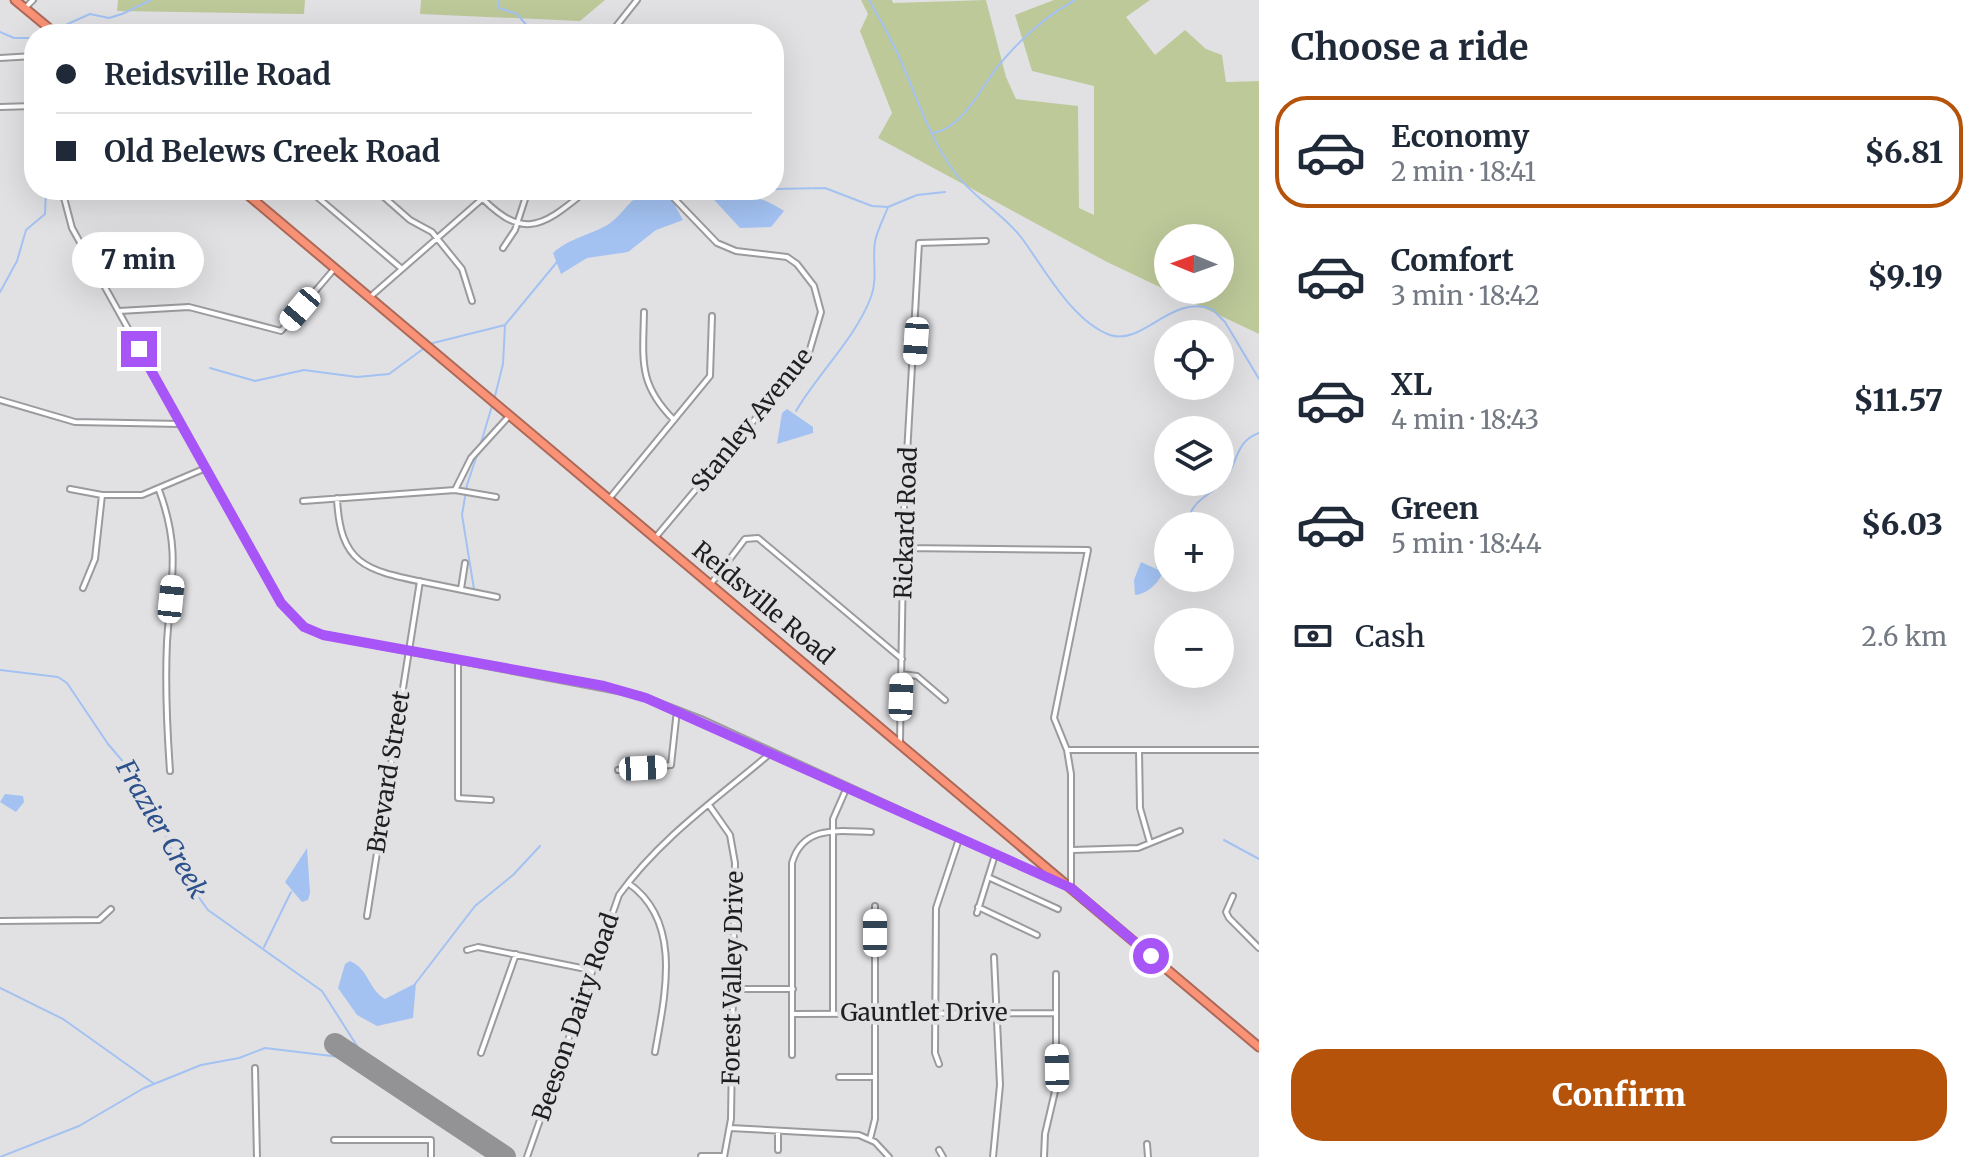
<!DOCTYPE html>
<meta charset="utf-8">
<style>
body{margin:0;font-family:Merriweather,serif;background:#f2f2f3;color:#1f2937;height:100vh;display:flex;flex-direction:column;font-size:30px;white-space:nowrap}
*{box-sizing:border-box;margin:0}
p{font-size:26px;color:#747a83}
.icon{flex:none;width:44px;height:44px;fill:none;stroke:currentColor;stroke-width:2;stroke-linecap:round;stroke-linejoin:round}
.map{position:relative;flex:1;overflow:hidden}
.sheet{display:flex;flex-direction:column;background:#fff;width:720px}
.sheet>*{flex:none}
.hud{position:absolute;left:24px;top:24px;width:760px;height:176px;border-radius:32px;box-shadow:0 8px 32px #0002;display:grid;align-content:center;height:176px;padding:0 32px;background:#fff}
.needle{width:52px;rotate:271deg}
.controls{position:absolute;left:1154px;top:224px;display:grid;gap:16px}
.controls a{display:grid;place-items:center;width:80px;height:80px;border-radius:50%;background:#fff;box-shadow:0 8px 32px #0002;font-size:40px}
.end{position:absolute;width:36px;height:36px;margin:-18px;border:10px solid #a855f7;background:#fff;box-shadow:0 0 0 4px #fff}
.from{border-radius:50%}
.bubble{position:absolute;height:56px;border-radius:28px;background:#fff;box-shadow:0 8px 32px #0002;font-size:26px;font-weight:800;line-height:56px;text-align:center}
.car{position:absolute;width:24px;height:48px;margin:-24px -12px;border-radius:10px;box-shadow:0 0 6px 2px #0007;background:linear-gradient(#fff 24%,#345 0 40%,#fff 0 76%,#345 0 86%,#fff 0)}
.hud b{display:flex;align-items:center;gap:28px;height:76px;font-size:30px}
.hud b+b{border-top:2px solid #e0e1e3}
.hud i{width:20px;height:20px;background:#1f2937}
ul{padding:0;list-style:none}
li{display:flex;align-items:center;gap:24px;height:112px;margin:0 16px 12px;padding:0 16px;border:4px solid transparent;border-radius:32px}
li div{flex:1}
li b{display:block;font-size:30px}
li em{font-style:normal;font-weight:800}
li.active{border-color:#b45309}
li>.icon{width:72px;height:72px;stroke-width:1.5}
h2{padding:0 32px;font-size:36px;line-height:96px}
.pay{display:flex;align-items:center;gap:20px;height:88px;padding:0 32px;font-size:30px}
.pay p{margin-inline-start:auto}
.cta{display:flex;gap:16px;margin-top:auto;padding:16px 32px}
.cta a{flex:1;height:92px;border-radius:32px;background:#b45309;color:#fff;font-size:32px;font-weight:800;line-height:92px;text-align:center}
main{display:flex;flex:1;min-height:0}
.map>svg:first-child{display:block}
</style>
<main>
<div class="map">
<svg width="1259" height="1157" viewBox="0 0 1259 1157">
<rect width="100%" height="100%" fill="#e1e1e4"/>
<path fill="#bec99a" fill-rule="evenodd" d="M118,0h187l-1,14 -187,-3z
M421,0h184l-25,21 -160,-7z
M861,0h31l1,3 93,-3 20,77 10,22 62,7 1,102 15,7v-129l-62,-15 -17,-56 39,-15h96l-24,17 29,38 30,-25 21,19 16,6 4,27 33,-1v253l-152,-72 -229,-124 14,-25 -32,-82 8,-17zM1168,238h52v52h-52z"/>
<path fill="#a3c2f2" d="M653,190l20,12 10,18 -27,10 -28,22 -41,6 -26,16 -8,-21c16,-15 38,-18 56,-29 16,-11 23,-31 44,-34z
M705,190c30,0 54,5 79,21l-13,16 -31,1z
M787,409l26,18v6l-36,11 5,-31z
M1141,562l22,10c-4,11 -16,22 -28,23l-1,-15z
M5,794l18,2 1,6 -8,10 -16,-10z
M307,848l3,45 -2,7 -6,2 -17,-20z
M350,961c19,8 18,28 35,38l31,-16 -3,35 -36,8 -20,-11 -19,-27 7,-24z"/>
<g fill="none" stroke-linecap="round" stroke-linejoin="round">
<path stroke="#a3c2f2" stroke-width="2" d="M499,0v8l18,6 17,20
M869,0c11,20 22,38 31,59 17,38 30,81 56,115 17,23 46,39 65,63 23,31 51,84 89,98 33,11 61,-41 102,-26l13,13 34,57
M61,27l29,-13 19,4 13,-4 29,-14
M0,32l14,6h20
M42,34l5,-1
M933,133c33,-5 50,-52 71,-74 20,-23 45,-45 71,-59
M774,189l51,-1 47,18 16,1 29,-12 28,-3
M749,195l4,-5
M672,204l23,-14
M0,292l17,-31 9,-31 19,-16 1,-24
M433,343l72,-18 52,-63
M210,368l45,13 49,-11 53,7 32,-3 34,-25
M494,400l9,-36 2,-39
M796,411c23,-39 59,-72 75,-114 7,-19 1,-37 4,-55 2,-12 9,-24 13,-35
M480,446l12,-40
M1190,514c7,-17 26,-22 36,-36 13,-18 9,-36 33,-45
M1157,567l11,-14
M474,589l-12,-74 5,-30 11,-33
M0,670l58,7 9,6 41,61 35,41 41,92 24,33 114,81 44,69 18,18 54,40 48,24 20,15
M1224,840l35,19
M264,947l27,-55
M415,984l60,-78 38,-31 27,-29
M0,988l63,31 90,64
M0,1157l79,-31 65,-38 57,-23 38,-7 26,-10 100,12"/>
<path stroke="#939396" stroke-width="22" d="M335,1044l170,113"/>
<g stroke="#9b9b9e" stroke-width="8">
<path id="minor" d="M25,8l8,-8
M610,34l27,-34
M0,58l34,-2
M0,107l34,-1
M62,190l10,38 209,375 23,24 19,8 316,60 62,24 362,166
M309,190l93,79
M376,190l34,30 22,12 30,37 10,32
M474,190c47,50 64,41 113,0
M503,248l12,-18 13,-40
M370,297l112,-98
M119,311l70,-4 92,24 54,-63
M644,312c-1,49 -6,72 30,108
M0,400l75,22 106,2
M70,489l32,6h40l64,-27
M159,490c22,59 12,91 8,152 -2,42 0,87 3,129
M455,490l16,-32 39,-43
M337,498c3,66 28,72 86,84 25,5 50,10 74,15
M609,499l101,-123 2,-60
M303,501l152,-11 41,7
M655,538l153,-182 13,-44 -7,-26 -17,-22 -10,-7 -51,-6 -19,-8 -51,-53
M902,548l186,2 -34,168 13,32 4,24v113
M710,585l35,-46 13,-1 144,121
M83,588l12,-29 7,-64
M461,589l4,-26
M458,660v138l33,2
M902,674l15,2 28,24
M900,742l4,-235 15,-264 67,-2
M1067,750h192
M1139,751l1,57 10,35
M618,770l53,-5 6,-55
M709,805l21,30 5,28 -4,256 -7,38
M1072,850l66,-2 42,-17
M988,877l70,32
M628,883c55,38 37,112 27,169
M1233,896l-7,16 3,6 30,30
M978,907l59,28
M977,913l18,-58
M367,916l53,-335
M0,921l99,-1 12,-11
M467,950l11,-3 113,23
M733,989h60
M793,1014l263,-1
M833,1014v-195l14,-32
M481,1053l35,-99
M792,1055v-192c11,-38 45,-32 79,-31
M939,1064l-4,-11 1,-145 23,-69
M255,1068l2,89
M839,1077h36
M730,1128l129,7 16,7 14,15
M870,1139l5,-20v-213
M334,1140h97v17
M1147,1144l1,13
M778,1150v-19
M939,1150l4,7
M701,1156h23
M527,1157l92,-262c41,-57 100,-98 153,-143
M993,1157l7,-72 -6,-128
M1044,1157l1,-23 11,-47v-113"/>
</g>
<g stroke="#ac6958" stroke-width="11">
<path id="highway" d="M15,0l41,34
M242,190l1017,857"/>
</g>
<use href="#minor" stroke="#fff" stroke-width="4"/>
<use href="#highway" stroke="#f99276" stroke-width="7"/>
</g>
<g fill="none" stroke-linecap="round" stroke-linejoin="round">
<path stroke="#a855f7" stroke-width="10" d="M139,349l142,254 23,24 19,8 281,51 42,12 425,190 80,68"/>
</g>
<g text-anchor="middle" stroke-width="8" stroke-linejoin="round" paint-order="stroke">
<g font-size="24" fill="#1e1e1f" stroke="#e1e1e4">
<text transform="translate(752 420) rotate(-51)" y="8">Stanley Avenue</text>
<text transform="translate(906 523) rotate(-88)" y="8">Rickard Road</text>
<text transform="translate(763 603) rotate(40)" y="8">Reidsville Road</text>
<text transform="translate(389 772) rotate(-81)" y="8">Brevard Street</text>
<text transform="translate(733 978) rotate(-89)" y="8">Forest Valley Drive</text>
<text x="924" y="1021">Gauntlet Drive</text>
<text transform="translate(576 1017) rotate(-71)" y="8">Beeson Dairy Road</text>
</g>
<g font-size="26" font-style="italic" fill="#2b508b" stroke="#e1e1e4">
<text transform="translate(162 829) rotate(60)" y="9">Frazier Creek</text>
</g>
</g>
</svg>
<div class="controls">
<a><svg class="needle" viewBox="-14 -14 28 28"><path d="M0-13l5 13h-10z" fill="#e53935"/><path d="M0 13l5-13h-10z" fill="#747a83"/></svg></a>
<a><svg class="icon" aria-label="locate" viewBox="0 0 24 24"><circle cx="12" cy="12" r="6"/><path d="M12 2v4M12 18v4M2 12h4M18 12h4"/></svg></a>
<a><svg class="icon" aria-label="layers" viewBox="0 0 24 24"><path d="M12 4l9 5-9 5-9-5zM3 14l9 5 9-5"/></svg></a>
<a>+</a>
<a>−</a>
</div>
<i class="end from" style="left:1151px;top:956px"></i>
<i class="end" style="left:139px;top:349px"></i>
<div class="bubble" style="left:72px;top:232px;width:132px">7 min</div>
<i class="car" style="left:300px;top:309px;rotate:220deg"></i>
<i class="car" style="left:916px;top:341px;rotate:184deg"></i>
<i class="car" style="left:171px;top:599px;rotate:6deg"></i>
<i class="car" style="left:901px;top:697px;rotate:2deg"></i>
<i class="car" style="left:643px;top:768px;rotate:87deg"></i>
<i class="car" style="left:875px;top:933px;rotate:0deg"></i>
<i class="car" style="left:1057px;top:1068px;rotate:359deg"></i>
<div class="hud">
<b><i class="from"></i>Reidsville Road</b>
<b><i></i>Old Belews Creek Road</b>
</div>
</div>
<section class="sheet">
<h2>Choose a ride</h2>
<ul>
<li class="active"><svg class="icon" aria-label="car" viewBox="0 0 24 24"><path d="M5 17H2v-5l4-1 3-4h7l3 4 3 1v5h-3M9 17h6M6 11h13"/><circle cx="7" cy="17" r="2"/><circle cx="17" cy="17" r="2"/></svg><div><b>Economy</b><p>2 min · 18:41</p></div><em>$6.81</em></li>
<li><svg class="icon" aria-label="car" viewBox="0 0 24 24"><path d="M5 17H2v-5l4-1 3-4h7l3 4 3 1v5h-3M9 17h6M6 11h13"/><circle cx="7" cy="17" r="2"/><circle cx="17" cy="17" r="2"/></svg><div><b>Comfort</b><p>3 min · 18:42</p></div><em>$9.19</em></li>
<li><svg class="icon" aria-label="car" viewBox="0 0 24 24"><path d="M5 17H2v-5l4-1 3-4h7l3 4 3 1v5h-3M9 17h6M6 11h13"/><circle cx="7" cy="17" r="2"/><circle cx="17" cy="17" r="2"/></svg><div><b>XL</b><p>4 min · 18:43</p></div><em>$11.57</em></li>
<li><svg class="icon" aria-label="car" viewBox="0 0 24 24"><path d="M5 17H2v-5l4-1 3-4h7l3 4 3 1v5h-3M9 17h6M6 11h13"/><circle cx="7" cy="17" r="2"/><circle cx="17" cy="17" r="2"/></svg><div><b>Green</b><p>5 min · 18:44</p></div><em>$6.03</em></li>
</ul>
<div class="pay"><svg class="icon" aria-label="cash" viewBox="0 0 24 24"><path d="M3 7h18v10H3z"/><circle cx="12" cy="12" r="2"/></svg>Cash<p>2.6 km</p></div>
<div class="cta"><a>Confirm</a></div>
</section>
</main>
